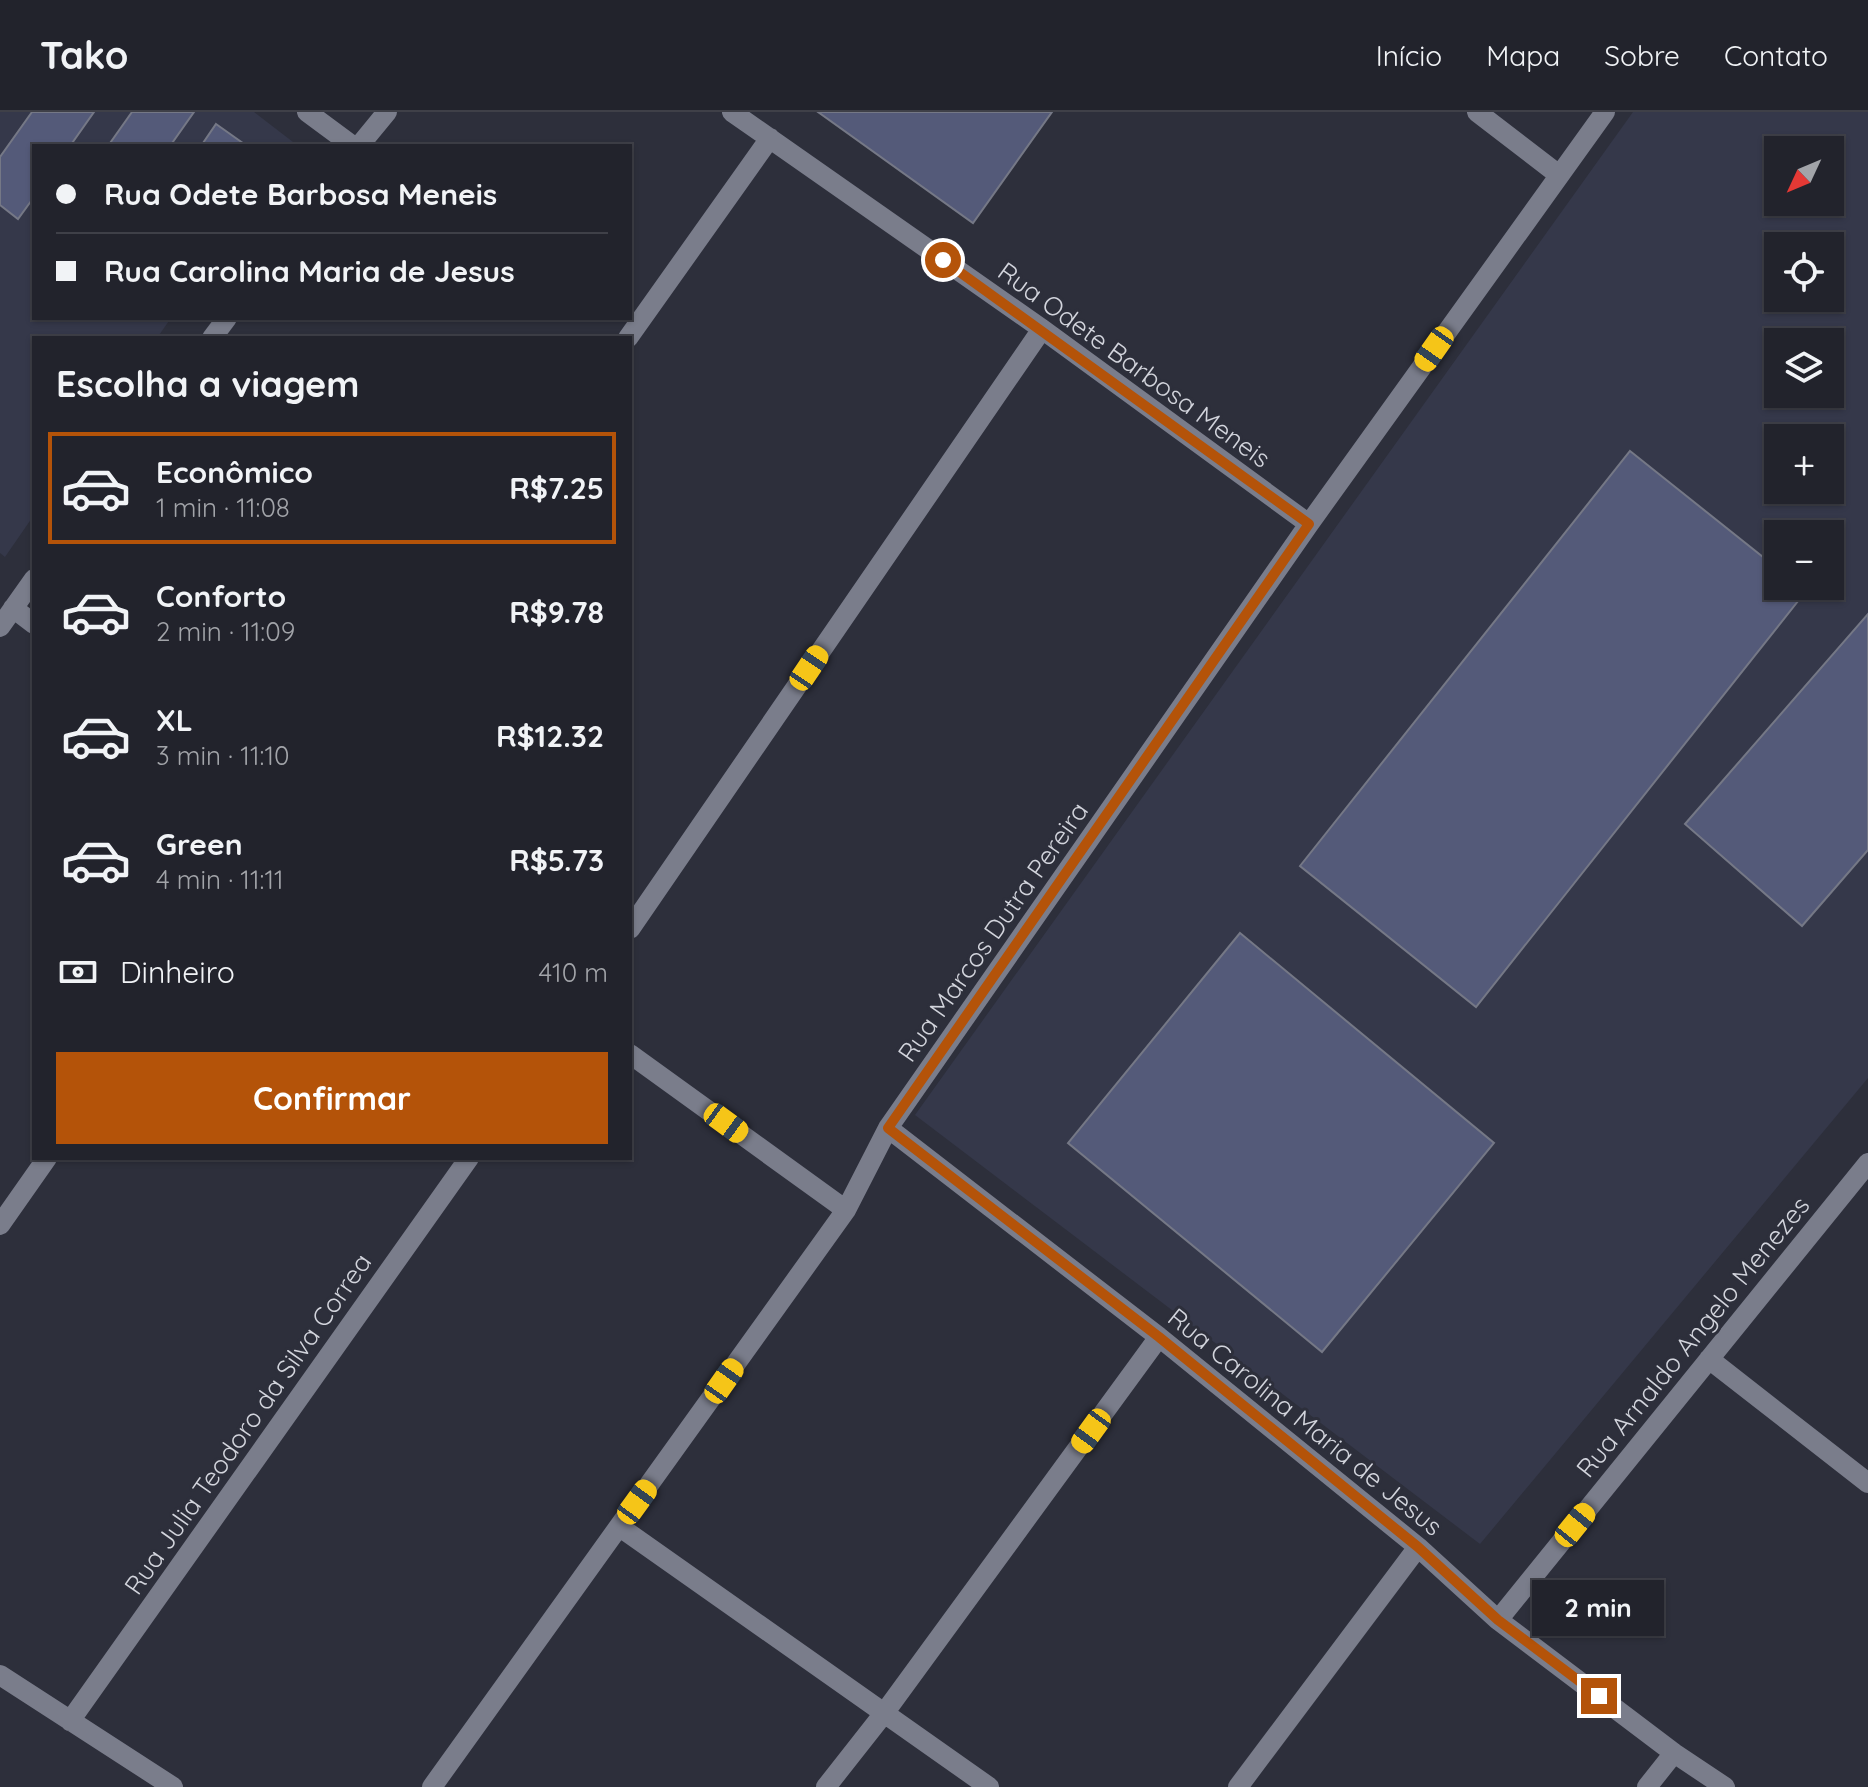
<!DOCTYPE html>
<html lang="pt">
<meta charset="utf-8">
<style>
body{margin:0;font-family:Quicksand,sans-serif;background:#2e2f38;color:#f1f3f6;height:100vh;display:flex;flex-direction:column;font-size:30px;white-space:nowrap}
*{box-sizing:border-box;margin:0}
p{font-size:26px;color:#a2a4a9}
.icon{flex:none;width:44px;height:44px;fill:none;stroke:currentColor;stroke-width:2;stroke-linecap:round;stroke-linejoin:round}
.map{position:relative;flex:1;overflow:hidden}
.side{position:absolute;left:32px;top:224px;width:600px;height:824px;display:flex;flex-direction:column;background:#22232c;border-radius:0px;box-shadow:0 2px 6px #0004,0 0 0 2px #3f4048}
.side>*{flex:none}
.top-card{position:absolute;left:32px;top:32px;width:600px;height:176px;border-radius:0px;box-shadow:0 2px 6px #0004,0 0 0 2px #3f4048;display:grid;align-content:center;height:176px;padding:0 24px;background:#22232c}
.needle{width:52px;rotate:226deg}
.buttons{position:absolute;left:1764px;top:24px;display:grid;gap:16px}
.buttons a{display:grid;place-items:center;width:80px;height:80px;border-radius:0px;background:#22232c;box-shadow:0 2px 6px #0004,0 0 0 2px #3f4048;font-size:40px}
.end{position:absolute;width:36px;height:36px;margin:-18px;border:10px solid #b45309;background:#fff;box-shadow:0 0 0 4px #fff}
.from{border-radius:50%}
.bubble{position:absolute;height:56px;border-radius:0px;background:#22232c;box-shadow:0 2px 6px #0004,0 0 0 2px #3f4048;font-size:26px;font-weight:800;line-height:56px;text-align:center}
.car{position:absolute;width:24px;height:48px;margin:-24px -12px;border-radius:10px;box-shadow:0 0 6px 2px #0007;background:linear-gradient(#f5c518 24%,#345 0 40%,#f5c518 0 76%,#345 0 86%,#f5c518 0)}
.top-card b{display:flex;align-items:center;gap:28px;height:76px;font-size:30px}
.top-card b+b{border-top:2px solid #3f4048}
.top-card i{width:20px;height:20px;background:#f1f3f6}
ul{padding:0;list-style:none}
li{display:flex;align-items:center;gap:24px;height:112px;margin:0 16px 12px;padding:0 8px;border:4px solid transparent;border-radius:0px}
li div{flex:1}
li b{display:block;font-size:30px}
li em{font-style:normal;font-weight:800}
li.current{border-color:#b45309}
li>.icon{width:72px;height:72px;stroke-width:1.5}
h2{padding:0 24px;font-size:36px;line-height:96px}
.pay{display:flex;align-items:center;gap:20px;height:88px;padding:0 24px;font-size:30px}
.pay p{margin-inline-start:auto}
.action{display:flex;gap:16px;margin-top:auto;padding:16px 24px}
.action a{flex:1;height:92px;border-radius:0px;background:#b45309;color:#fff;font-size:32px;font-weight:800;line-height:92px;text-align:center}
header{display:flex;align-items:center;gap:48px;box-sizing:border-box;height:112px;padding:0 40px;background:#22232c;border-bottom:2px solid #3f4048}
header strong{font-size:38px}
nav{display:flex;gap:44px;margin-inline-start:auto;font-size:28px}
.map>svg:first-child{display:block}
</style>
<header>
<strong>Tako</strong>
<nav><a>Início</a><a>Mapa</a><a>Sobre</a><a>Contato</a></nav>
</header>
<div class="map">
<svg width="1868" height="1675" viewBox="0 0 1868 1675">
<rect width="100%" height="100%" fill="#2d2f3b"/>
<path fill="#35384a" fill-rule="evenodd" d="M0,0h254l39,30 -3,4h-256v172h137l-14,20h-123v177l-29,42 -5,-4z
M1633,0h235v966l-388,466 -565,-429zM1778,38h52v52h-52zM1778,134h52v52h-52zM1778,230h52v52h-52zM1778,326h52v52h-52zM1778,422h52v52h-52z"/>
<path fill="#545a79" stroke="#757886" stroke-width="2" d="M32,0h62l-24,34h-36v51l-16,22 -18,-14v-48z
M132,0h62l-24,34h-62z
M818,0h234l-79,111z
M216,12l31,22h-46z
M1630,339l148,118v17h21l7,5 -330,416 -176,-141z
M1868,502v236l-66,76 -117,-102z
M1240,821l254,210 -172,209 -254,-209z"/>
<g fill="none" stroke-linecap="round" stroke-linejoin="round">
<path stroke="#7a7d8b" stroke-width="20" d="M307,0l46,34
M732,0l310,217 267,195
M1477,0l82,63
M359,34l28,-34
M212,226l15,-20
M628,226l142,-200
M13,496l21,16
M0,515l34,-48
M630,817l412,-600
M630,942l216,156
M888,1016l271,209 259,210 80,73 176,133 51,34
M0,1113l47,-67
M1709,1247l159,124
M620,1415l369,260
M1498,1508l370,-457
M0,1563l173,112
M70,1609l399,-563
M432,1675l414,-577 42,-82 421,-604 296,-412
M826,1675l59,-75 274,-375
M1238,1675l180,-240
M1647,1675l27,-34"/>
</g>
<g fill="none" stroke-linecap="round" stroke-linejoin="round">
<path stroke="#b45309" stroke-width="10" d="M943,148l366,264 -421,604 271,209 259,210 80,73 101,76"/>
</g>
<g text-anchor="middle" stroke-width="6" stroke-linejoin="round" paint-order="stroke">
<g font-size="26" fill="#d2d4dc" stroke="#2d2f3b">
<text transform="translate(1134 253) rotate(36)" y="9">Rua Odete Barbosa Meneis</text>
<text transform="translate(993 820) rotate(-55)" y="9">Rua Marcos Dutra Pereira</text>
<text transform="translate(1693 1225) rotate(-51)" y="9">Rua Arnaldo Angelo Menezes</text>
<text transform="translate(1305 1310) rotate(39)" y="9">Rua Carolina Maria de Jesus</text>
<text transform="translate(248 1312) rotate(-55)" y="9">Rua Julia Teodoro da Silva Correa</text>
</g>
</g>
</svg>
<div class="buttons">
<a><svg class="needle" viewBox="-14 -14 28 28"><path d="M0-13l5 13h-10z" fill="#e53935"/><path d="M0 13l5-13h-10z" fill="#a2a4a9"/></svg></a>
<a><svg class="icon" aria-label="locate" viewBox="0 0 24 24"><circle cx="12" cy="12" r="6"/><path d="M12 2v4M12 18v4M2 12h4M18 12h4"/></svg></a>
<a><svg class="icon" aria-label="layers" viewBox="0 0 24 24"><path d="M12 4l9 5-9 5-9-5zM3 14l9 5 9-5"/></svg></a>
<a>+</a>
<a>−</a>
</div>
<i class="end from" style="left:943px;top:148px"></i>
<i class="end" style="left:1599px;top:1584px"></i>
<div class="bubble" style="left:1532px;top:1468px;width:132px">2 min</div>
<i class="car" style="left:1434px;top:237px;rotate:215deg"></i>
<i class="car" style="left:809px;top:556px;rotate:34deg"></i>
<i class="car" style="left:726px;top:1011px;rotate:126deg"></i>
<i class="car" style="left:724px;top:1269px;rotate:35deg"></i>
<i class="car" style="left:1091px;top:1319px;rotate:216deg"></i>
<i class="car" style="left:637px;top:1390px;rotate:36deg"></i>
<i class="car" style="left:1575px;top:1413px;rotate:39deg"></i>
<div class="top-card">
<b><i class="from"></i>Rua Odete Barbosa Meneis</b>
<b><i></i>Rua Carolina Maria de Jesus</b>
</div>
<section class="side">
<h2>Escolha a viagem</h2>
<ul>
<li class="current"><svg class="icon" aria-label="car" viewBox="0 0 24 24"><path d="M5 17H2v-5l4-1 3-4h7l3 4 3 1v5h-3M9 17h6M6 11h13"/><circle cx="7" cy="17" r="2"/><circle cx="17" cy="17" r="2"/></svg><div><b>Econômico</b><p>1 min · 11:08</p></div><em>R$7.25</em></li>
<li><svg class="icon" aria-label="car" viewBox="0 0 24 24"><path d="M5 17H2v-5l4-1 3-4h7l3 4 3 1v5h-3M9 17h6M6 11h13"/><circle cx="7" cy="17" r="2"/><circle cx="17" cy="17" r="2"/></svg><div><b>Conforto</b><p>2 min · 11:09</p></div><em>R$9.78</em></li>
<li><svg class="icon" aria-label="car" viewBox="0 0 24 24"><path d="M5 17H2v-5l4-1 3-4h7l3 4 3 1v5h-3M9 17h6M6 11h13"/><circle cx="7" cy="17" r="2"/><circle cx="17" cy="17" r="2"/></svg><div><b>XL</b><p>3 min · 11:10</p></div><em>R$12.32</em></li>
<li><svg class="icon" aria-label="car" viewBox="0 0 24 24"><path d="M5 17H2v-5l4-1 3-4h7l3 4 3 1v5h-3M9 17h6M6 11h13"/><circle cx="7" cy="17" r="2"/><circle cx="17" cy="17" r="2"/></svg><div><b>Green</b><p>4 min · 11:11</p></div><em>R$5.73</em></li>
</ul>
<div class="pay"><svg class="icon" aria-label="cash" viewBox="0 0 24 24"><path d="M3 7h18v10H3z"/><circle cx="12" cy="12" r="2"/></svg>Dinheiro<p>410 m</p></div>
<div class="action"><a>Confirmar</a></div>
</section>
</div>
